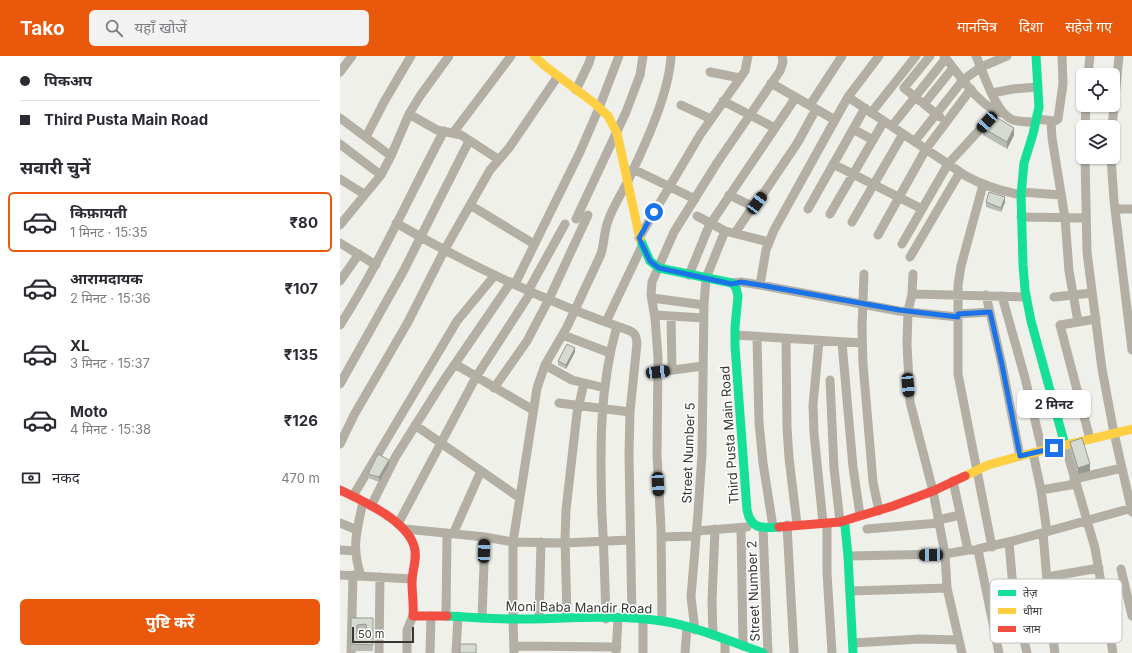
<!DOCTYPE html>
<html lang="hi">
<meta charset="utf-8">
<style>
body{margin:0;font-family:Inter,"Noto Sans Devanagari",sans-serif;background:#f2f2f3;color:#2b2b33;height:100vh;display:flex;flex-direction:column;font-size:15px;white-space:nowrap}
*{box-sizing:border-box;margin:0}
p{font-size:13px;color:#7c7c81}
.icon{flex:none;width:22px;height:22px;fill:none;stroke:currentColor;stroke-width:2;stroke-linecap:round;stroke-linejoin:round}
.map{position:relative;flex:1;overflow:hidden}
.side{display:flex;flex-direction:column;background:#fff;width:340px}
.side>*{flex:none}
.hud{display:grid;align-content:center;height:88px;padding:0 20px;background:#fff}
.fabs{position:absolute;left:736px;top:12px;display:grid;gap:8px}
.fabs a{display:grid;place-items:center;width:44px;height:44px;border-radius:6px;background:#fff;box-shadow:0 1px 3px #0004;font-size:20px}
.scale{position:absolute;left:12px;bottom:10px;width:62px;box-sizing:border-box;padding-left:4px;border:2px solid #373834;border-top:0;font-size:11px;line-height:14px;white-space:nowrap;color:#373834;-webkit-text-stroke:3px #fff;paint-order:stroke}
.end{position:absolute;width:18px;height:18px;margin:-9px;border:5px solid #1a73e8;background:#fff;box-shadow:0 0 0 2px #fff}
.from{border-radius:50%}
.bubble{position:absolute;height:28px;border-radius:6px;background:#fff;box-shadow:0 1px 3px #0004;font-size:13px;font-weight:700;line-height:28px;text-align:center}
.car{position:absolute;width:12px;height:24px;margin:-12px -6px;border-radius:5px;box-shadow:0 0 3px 1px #0007;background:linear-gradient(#222 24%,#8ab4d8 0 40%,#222 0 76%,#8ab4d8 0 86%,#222 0)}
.hud b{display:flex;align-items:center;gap:14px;height:38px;font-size:15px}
.hud b+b{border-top:1px solid #e1e1e2}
.hud i{width:10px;height:10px;background:#2b2b33}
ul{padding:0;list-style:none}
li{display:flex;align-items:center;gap:12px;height:60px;margin:0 8px 6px;padding:0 12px;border:2px solid transparent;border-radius:6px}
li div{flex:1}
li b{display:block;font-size:15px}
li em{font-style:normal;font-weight:700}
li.selected{border-color:#ea580c}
li>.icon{width:36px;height:36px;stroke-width:1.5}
h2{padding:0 20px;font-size:18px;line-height:48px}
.pay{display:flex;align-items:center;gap:10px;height:44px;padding:0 20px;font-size:15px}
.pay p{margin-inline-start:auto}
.primary-button{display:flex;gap:8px;margin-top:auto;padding:8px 20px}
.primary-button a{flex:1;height:46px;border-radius:6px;background:#ea580c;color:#fff;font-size:16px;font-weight:700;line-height:46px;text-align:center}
header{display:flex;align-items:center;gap:24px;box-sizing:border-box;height:56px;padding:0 20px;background:#ea580c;color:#fff}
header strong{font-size:19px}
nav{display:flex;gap:22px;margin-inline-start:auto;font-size:14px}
.search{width:280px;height:36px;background:#f2f2f3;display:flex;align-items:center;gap:10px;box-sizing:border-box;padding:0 14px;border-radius:6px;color:#7c7c81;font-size:15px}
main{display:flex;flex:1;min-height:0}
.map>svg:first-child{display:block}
</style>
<header>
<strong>Tako</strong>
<div class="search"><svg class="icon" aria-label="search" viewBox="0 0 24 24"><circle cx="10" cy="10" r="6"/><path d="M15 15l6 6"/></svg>यहाँ खोजें</div>
<nav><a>मानचित्र</a><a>दिशा</a><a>सहेजे गए</a></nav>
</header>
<main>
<section class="side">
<div class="hud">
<b><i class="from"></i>पिकअप</b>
<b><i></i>Third Pusta Main Road</b>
</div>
<h2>सवारी चुनें</h2>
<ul>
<li class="selected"><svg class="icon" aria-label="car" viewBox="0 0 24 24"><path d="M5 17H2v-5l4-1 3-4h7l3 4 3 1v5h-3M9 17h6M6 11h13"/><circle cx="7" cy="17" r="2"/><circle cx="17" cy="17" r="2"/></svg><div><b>किफ़ायती</b><p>1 मिनट · 15:35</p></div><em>₹80</em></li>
<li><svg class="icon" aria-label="car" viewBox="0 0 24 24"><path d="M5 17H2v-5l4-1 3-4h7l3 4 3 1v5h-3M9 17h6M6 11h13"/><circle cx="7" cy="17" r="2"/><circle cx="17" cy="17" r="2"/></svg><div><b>आरामदायक</b><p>2 मिनट · 15:36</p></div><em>₹107</em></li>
<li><svg class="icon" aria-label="car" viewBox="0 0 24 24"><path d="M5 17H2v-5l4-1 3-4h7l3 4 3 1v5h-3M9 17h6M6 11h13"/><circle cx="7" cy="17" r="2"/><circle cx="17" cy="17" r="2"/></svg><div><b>XL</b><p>3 मिनट · 15:37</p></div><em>₹135</em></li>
<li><svg class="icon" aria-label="car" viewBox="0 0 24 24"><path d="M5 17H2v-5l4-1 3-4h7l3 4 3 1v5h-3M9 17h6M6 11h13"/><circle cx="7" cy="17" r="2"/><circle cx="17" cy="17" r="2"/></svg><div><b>Moto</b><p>4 मिनट · 15:38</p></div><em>₹126</em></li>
</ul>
<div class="pay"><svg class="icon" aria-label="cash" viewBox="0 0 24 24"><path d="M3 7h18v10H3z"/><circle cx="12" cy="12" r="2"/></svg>नकद<p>470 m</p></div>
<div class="primary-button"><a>पुष्टि करें</a></div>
</section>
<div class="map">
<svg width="792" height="597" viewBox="0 0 792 597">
<rect width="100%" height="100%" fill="#eff0ea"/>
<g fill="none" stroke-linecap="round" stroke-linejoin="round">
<path stroke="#b3afa4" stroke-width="9" d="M604,0c14,17 36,52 58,57
M636,0c8,17 19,57 37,64 7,2 15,2 22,2
M0,16l12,-16
M370,16l30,6
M748,19l2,-19
M431,27l64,37
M236,34l13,-27 2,-7
M652,37l21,-4 25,-2
M508,41l118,79c18,10 35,15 55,19
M383,45l52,27
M580,45l-16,-13 26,-32
M341,49l30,14
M470,49l32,-49
M531,57l45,-57
M69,58l28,16 24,5 37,24
M600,61l-16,-13 29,-36
M0,62l51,38
M696,63l19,2 3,-2 5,-35 -1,-28
M711,65l1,17 13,80 4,53 9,51
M552,70l54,-68
M745,71l1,-22
M772,71l7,-71
M513,73l20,11
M113,77l58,-77
M26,81l18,-35 27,-46
M575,85l48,-61 18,-13 26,-11
M0,88l41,31
M745,101l2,95 15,117 12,64 18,79
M771,101l3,44 18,149
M493,108l89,45
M293,113l62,30
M0,123l24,15
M643,129l-22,81 -3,19v89l34,173
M681,136l40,3
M389,139l21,10h4l3,-2 41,-61 18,-33
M130,149l64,39
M468,153l57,-101
M775,153h17
M490,158l54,-93
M357,160l28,15
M681,161l65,1
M236,163l50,-107 14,-37 3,-19
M512,166l51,-88
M56,167c74,43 151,79 232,107 7,3 8,5 9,13l-7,69 -1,42 3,164
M0,169l41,-50 10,-19 18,-42 11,-18 29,-40
M395,177l19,-28
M538,179l48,-86 45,-60
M299,182l61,-103 45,-64 3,-15
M0,187l36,22
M562,188l46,-80 48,-52
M570,201l50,-85
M524,218l-2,53 1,37 10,118 6,29
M349,219l20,-49 87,-129
M0,225l19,-27
M392,227l9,-1 19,3 139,26 59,6
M175,228l65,-132 19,-44 20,-52
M420,229l6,-35 8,-20 66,-119 8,-14 31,-41
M188,235l37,-67
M572,238l1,-20
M646,239l16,70 18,91
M662,240l23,82 17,72
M714,241l38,-4
M312,242l52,7
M618,258l32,-2
M315,259l48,3
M331,260l1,54
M266,266l36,-76
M0,269c40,-62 69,-129 104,-194
M223,279l47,18
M395,279l127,8
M417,282l2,85 4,40 10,64
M446,284l1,88 2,30 8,66
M479,285l-6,64 1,28 9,90
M502,287l11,124 7,48
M115,308l78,46
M205,309l27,15 33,8
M318,316l45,-6
M490,324l4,88 6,54
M0,328l64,-114 65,-129
M154,332l33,-47 22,-42 39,-84
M219,347l71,9
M75,369l105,73
M750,383l-30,-114 36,-6
M0,388l14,-29 54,-93 37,-73 45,-79 19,-22 49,-72
M725,389l30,103 18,105
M693,397l8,37
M734,423l48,-11
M613,425l15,69h10l21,103
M13,440l104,-175 38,-46
M31,450l25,-50 48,-76 67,-98
M598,464l22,-5
M0,467l17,7
M487,467v50l5,80
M58,468l78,-147 55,-85
M447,469l7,128
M401,472l2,118
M423,472l5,125
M65,473l80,8 28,5 52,1 65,-3
M527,473l72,-6
M357,475l50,-4
M707,476l-6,-42 35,-6
M703,477l7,84 5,36
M113,478l28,-63
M321,481l35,-1
M669,486l5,58 13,53
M638,493l39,-9 115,-32
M0,494l15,1
M508,500l97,-2 23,-4
M781,513l11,47
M0,519l72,4
M21,520c-10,-29 -4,-46 2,-74
M707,521l52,-9
M510,535l97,-3
M106,560l1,-83
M227,561l-2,-78 1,-29 11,-97 7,-30
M142,562l3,-81
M199,562l2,-76
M266,563c-1,-35 -2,-70 -4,-104 -2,-64 -3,-127 15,-189
M322,565l-1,-93 -4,-73 1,-98 -3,-39 -4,-23 1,-13 22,-50 43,-69 63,-92 3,-9 -1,-6
M355,574l-4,-33 7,-84 4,-59 2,-149 2,-27 19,-47 44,11
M373,579l-1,-34 3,-72
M513,587l67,-4 39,1
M174,590l103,1
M11,597l2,-78
M39,597l1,-76
M67,597v-23l6,-14
M90,597l1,-37
M116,597l2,-37
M174,597l-1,-34v-77l24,-154 8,-23 22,-38 34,-73c3,-10 3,-20 6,-30 4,-14 13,-28 20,-41 17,-36 42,-88 44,-127
M276,597l2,-34
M303,597v-33
M345,597l2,-26
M385,597v-14
M622,597l-15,-65 -2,-34 -12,-63 -23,-89 -3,-58 1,-33 4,-17 114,3"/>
<path stroke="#16e098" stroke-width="9" d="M696,0l3,51 -6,27 -9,29 -3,32 2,70 2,25 6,31 34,124
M300,183l10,22 9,7 73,15 4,5 2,8 -3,31v19l12,164c4,20 15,18 32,17
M500,466l4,1 1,3 3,30 5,97
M107,560c22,1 45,3 67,3 49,0 99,-5 148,2 33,5 70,21 101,32"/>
<path stroke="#ffcf43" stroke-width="9" d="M194,0l11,10 49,37 14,13 9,17 23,106
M625,420l23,-11 32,-9 112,-27"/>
<path stroke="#f24e42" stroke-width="9" d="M0,434c23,11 66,30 74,56 4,11 -2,25 -2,36 0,12 2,23 1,34h34
M439,471l61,-5 53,-16 40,-15 32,-15"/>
</g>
<path fill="#b8bcb4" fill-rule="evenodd" d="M643,72l31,7 -7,14 -24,-14z
M646,146h19l-4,10 -15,-5z
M235,296l-9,17 -8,-4v-4z
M730,386l20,29 -12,3 -8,-25z
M49,409l-10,17 -11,-4v-4z
M742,549l18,11v5l-17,2z
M11,562h22v33h-22zM17,575h9l1,7h-10z"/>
<path fill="#969992" d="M674,72v7l-7,14v-7z
M665,141v5l-4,10v-4z
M235,292v4l-9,17v-4z
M49,404v5l-10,17v-5z
M750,408v7l-12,3v-6z"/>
<path fill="#d6dbd1" stroke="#969992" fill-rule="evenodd" d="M651,58l23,14 -7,14 -24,-14z
M649,136l16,5 -4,11 -15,-6z
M227,288l8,4 -9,17 -8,-4z
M742,382l8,26 -12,4 -8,-26z
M38,398l11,6 -10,17 -11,-3z
M11,562h22v27l-22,-1zM26,568l1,14h-10v-13z
M120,588h16v9h-16z"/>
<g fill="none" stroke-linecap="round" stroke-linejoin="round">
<path stroke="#1a73e8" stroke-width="5" d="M314,156l-15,26 11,23 9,7 73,16 9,-2 19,3 139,25 59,7v-3l32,-2 12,53 18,91 34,-8"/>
</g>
<g text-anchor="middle" stroke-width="3" stroke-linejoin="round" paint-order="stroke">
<g font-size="13" fill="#373834" stroke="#fff">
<text transform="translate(389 379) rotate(-94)" y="5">Third Pusta Main Road</text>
<text transform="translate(348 397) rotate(-88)" y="5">Street Number 5</text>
<text transform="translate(413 535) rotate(-92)" y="5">Street Number 2</text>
<text transform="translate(239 551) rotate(1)" y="5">Moni Baba Mandir Road</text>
</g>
</g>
<rect x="650" y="523" width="132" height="64" rx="6" fill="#fff" stroke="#c3c3c2" stroke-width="1"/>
<rect x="658" y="534" width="18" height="6" fill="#16e098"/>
<rect x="658" y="552" width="18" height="6" fill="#ffcf43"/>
<rect x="658" y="570" width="18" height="6" fill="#f24e42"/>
<g font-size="11" fill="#373834">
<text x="683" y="541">तेज़</text>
<text x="683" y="559">धीमा</text>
<text x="683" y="577">जाम</text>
</g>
</svg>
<div class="fabs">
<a><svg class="icon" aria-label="locate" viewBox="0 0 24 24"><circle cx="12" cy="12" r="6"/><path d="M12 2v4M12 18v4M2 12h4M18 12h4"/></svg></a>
<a><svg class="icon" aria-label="layers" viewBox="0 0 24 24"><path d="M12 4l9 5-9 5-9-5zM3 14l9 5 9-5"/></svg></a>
</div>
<div class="scale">50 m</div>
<i class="end from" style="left:314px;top:156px"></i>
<i class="end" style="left:714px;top:392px"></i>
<div class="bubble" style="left:677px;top:334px;width:74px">2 मिनट</div>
<i class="car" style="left:647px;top:66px;rotate:222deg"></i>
<i class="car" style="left:417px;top:147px;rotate:36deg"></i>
<i class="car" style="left:318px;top:316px;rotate:83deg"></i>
<i class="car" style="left:568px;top:329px;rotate:175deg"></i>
<i class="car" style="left:318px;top:428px;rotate:177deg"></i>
<i class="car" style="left:144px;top:495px;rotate:2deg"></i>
<i class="car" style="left:591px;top:499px;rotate:269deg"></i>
</div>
</main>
